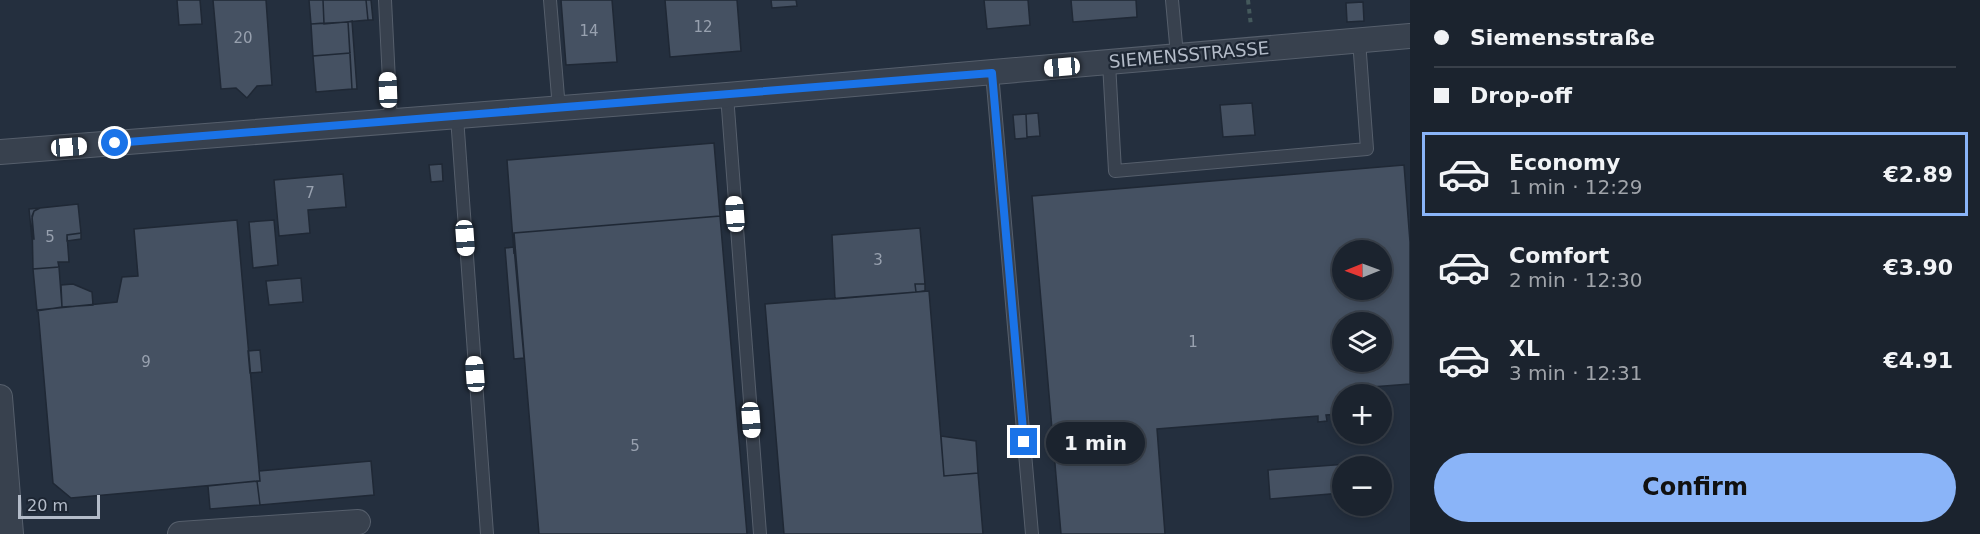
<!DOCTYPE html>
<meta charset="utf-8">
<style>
body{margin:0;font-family:"DejaVu Sans",sans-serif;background:#282f3a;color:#f1f3f6;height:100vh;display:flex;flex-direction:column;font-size:22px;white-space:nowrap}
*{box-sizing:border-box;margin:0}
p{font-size:20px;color:#a0a4aa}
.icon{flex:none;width:33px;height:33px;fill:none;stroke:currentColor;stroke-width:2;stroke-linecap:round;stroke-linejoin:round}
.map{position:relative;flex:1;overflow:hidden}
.drawer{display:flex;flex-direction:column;background:#1b232e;width:570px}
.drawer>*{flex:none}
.banner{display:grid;align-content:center;height:132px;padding:0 24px;background:#1b232e}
.needle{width:39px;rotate:269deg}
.buttons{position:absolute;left:1332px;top:240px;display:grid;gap:12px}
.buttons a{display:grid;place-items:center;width:60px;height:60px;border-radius:50%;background:#1b232e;box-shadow:0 3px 9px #0003,0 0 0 2px #39404a;font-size:30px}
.scale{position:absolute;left:18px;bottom:15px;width:82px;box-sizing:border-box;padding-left:6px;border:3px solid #b4bcc9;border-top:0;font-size:16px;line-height:21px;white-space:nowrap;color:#b4bcc9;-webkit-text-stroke:4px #1d2633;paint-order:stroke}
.end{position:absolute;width:27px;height:27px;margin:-14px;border:8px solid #1a73e8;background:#fff;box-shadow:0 0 0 3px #fff}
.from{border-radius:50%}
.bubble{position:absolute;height:42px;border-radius:21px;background:#1b232e;box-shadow:0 3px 9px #0003,0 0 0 2px #39404a;font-size:20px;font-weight:800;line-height:42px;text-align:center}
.car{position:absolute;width:18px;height:36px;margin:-18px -9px;border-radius:8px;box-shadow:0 0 4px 2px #0007;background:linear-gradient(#fff 24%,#345 0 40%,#fff 0 76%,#345 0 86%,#fff 0)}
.banner b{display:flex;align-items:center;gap:21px;height:57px;font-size:22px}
.banner b+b{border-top:2px solid #39404a}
.banner i{width:15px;height:15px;background:#f1f3f6}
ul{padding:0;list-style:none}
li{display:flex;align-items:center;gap:18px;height:84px;margin:0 12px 9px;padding:0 12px;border:3px solid transparent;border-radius:0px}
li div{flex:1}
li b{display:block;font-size:22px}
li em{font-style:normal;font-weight:800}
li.active{border-color:#8ab4f8}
li>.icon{width:54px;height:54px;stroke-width:1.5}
.cta{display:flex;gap:12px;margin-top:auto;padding:12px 24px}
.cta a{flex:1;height:69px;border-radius:36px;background:#8ab4f8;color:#111;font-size:24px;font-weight:800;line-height:69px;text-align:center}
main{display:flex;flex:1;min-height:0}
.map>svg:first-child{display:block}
</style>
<main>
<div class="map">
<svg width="1410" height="534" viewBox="0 0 1410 534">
<rect width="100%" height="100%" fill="#242f3e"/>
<path fill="#455162" stroke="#1f2835" stroke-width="1.5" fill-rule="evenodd" d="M177,0h23l2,24 -23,1z
M213,0h53l6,85 -15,1 -10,12 -11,-10 -15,1z
M309,0h14l1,23 -13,1z
M323,0h43l2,20 -44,4z
M366,0h5l2,20h-5z
M561,0h51l5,62 -51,3z
M665,0h72l4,51 -71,6z
M771,0h25l1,6 -25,2z
M984,0h44l2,25 -43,4z
M1071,0h65l1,17 -64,5z
M1363,2l1,19 -17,1 -1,-19z
M352,21l5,68h-5l-4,-67z
M348,22l2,31 -37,3 -2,-32z
M350,53l2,36 -36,3 -3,-36z
M1252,103l3,32 -32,2 -3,-32z
M1038,113l2,23 -13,1 -1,-23z
M1026,114l1,24 -12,1 -2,-24z
M714,143l6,73 -206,17v21l-7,-94z
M442,164l1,17 -12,1 -2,-17z
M1404,165l6,77v142l-51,4v6h-17v20l-16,1 1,6 -9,1v-6l-161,13 8,105h-104l-29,-338zM1342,250h40v40h-40zM1342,322h40v40h-40z
M343,174l3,33 -38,3 2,23 -31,3 -5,-56z
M78,204l3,29 -14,2 2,27h-11l1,5 -26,2 -1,-51 2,-7 6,-3z
M40,208l-6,3 -2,5 2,23h-2l-3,-30z
M720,216l27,318h-208l-25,-301z
M237,220l23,261 -189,17 -18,-15 -15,-173 79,-8 5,-25 16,-1 -4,-47z
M274,220l4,45 -25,3 -4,-46z
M920,228l5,56h-10l1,8 -81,7 -3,-64z
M81,233v6l-14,2v-6z
M514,247l10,111 -10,1 -9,-111z
M59,267l3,40 -25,4 -4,-42z
M301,278l2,24 -34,3 -3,-24z
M73,284l19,8 1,13 -31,2 -1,-22z
M915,284h10v7l-9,1z
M929,291l15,185 34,-3 5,61h-199l-19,-230z
M260,350l2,22 -12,1 -2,-22z
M1378,387l1,7h-20v-6z
M941,436l35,5 2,32 -34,3z
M371,461l3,34 -114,10 -3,-24h3l-1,-10z
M1361,463v3h-19v27l-72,6 -2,-29z
M257,481l3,24 -50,4 -2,-23z"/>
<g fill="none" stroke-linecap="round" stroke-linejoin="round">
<g stroke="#565f6c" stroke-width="14">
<path id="lane" d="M385,0l6,122
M550,0l9,109
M1172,0l5,55
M1109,63l6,108 252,-22 -8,-109
M992,73l40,461
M727,95l33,439
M457,117l30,417"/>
</g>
<g stroke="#565f6c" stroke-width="26">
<path id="street" d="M0,152l727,-57 683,-59
M0,397l11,137
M180,534l178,-12"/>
</g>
<path stroke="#44595c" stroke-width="4" stroke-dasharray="4.5 4.5" stroke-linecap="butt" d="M1248,0l3,26"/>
<use href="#lane" stroke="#38414e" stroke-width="12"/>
<use href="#street" stroke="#38414e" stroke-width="24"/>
</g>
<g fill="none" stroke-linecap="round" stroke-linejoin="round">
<path stroke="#1a73e8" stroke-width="8" d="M115,143l877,-70 32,369"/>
</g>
<g text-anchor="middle" stroke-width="4.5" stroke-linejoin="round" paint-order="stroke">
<g font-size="15" fill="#98a1af">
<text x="703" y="32">12</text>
<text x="589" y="36">14</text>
<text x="243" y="43">20</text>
<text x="310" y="198">7</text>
<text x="50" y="242">5</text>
<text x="878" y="265">3</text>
<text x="1193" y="347">1</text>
<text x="146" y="367">9</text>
<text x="635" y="451">5</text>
</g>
<g font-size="18" fill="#b4bcc9" stroke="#1d2633">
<text transform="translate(1189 55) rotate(-5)" y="6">SIEMENSSTRASSE</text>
</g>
</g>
</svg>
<div class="buttons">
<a><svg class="needle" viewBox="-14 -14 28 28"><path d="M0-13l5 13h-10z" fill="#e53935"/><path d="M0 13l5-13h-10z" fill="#a0a4aa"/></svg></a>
<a><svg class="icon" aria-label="layers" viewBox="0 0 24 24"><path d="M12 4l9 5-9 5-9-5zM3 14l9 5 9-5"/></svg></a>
<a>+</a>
<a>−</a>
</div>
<div class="scale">20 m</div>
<i class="end from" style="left:115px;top:143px"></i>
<i class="end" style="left:1024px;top:442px"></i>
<div class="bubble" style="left:1046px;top:422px;width:99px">1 min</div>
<i class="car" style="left:1062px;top:67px;rotate:265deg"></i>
<i class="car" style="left:388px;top:90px;rotate:358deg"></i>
<i class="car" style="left:69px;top:147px;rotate:86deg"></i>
<i class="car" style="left:735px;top:214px;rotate:356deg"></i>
<i class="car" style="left:465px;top:238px;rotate:176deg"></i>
<i class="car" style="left:475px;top:374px;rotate:356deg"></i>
<i class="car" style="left:751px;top:420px;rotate:176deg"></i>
</div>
<section class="drawer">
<div class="banner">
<b><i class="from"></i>Siemensstraße</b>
<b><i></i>Drop-off</b>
</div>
<ul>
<li class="active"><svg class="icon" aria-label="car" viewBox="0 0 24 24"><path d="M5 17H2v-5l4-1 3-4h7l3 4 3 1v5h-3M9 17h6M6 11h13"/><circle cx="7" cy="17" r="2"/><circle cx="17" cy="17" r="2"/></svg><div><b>Economy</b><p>1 min · 12:29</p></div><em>€2.89</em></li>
<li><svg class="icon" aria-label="car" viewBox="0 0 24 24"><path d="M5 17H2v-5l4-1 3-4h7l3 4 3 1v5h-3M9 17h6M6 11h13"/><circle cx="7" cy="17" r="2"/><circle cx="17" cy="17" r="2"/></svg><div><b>Comfort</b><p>2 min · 12:30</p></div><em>€3.90</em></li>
<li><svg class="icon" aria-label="car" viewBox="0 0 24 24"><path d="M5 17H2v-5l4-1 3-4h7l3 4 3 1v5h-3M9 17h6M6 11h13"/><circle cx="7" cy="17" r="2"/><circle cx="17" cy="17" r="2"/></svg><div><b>XL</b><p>3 min · 12:31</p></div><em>€4.91</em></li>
</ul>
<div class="cta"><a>Confirm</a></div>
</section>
</main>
